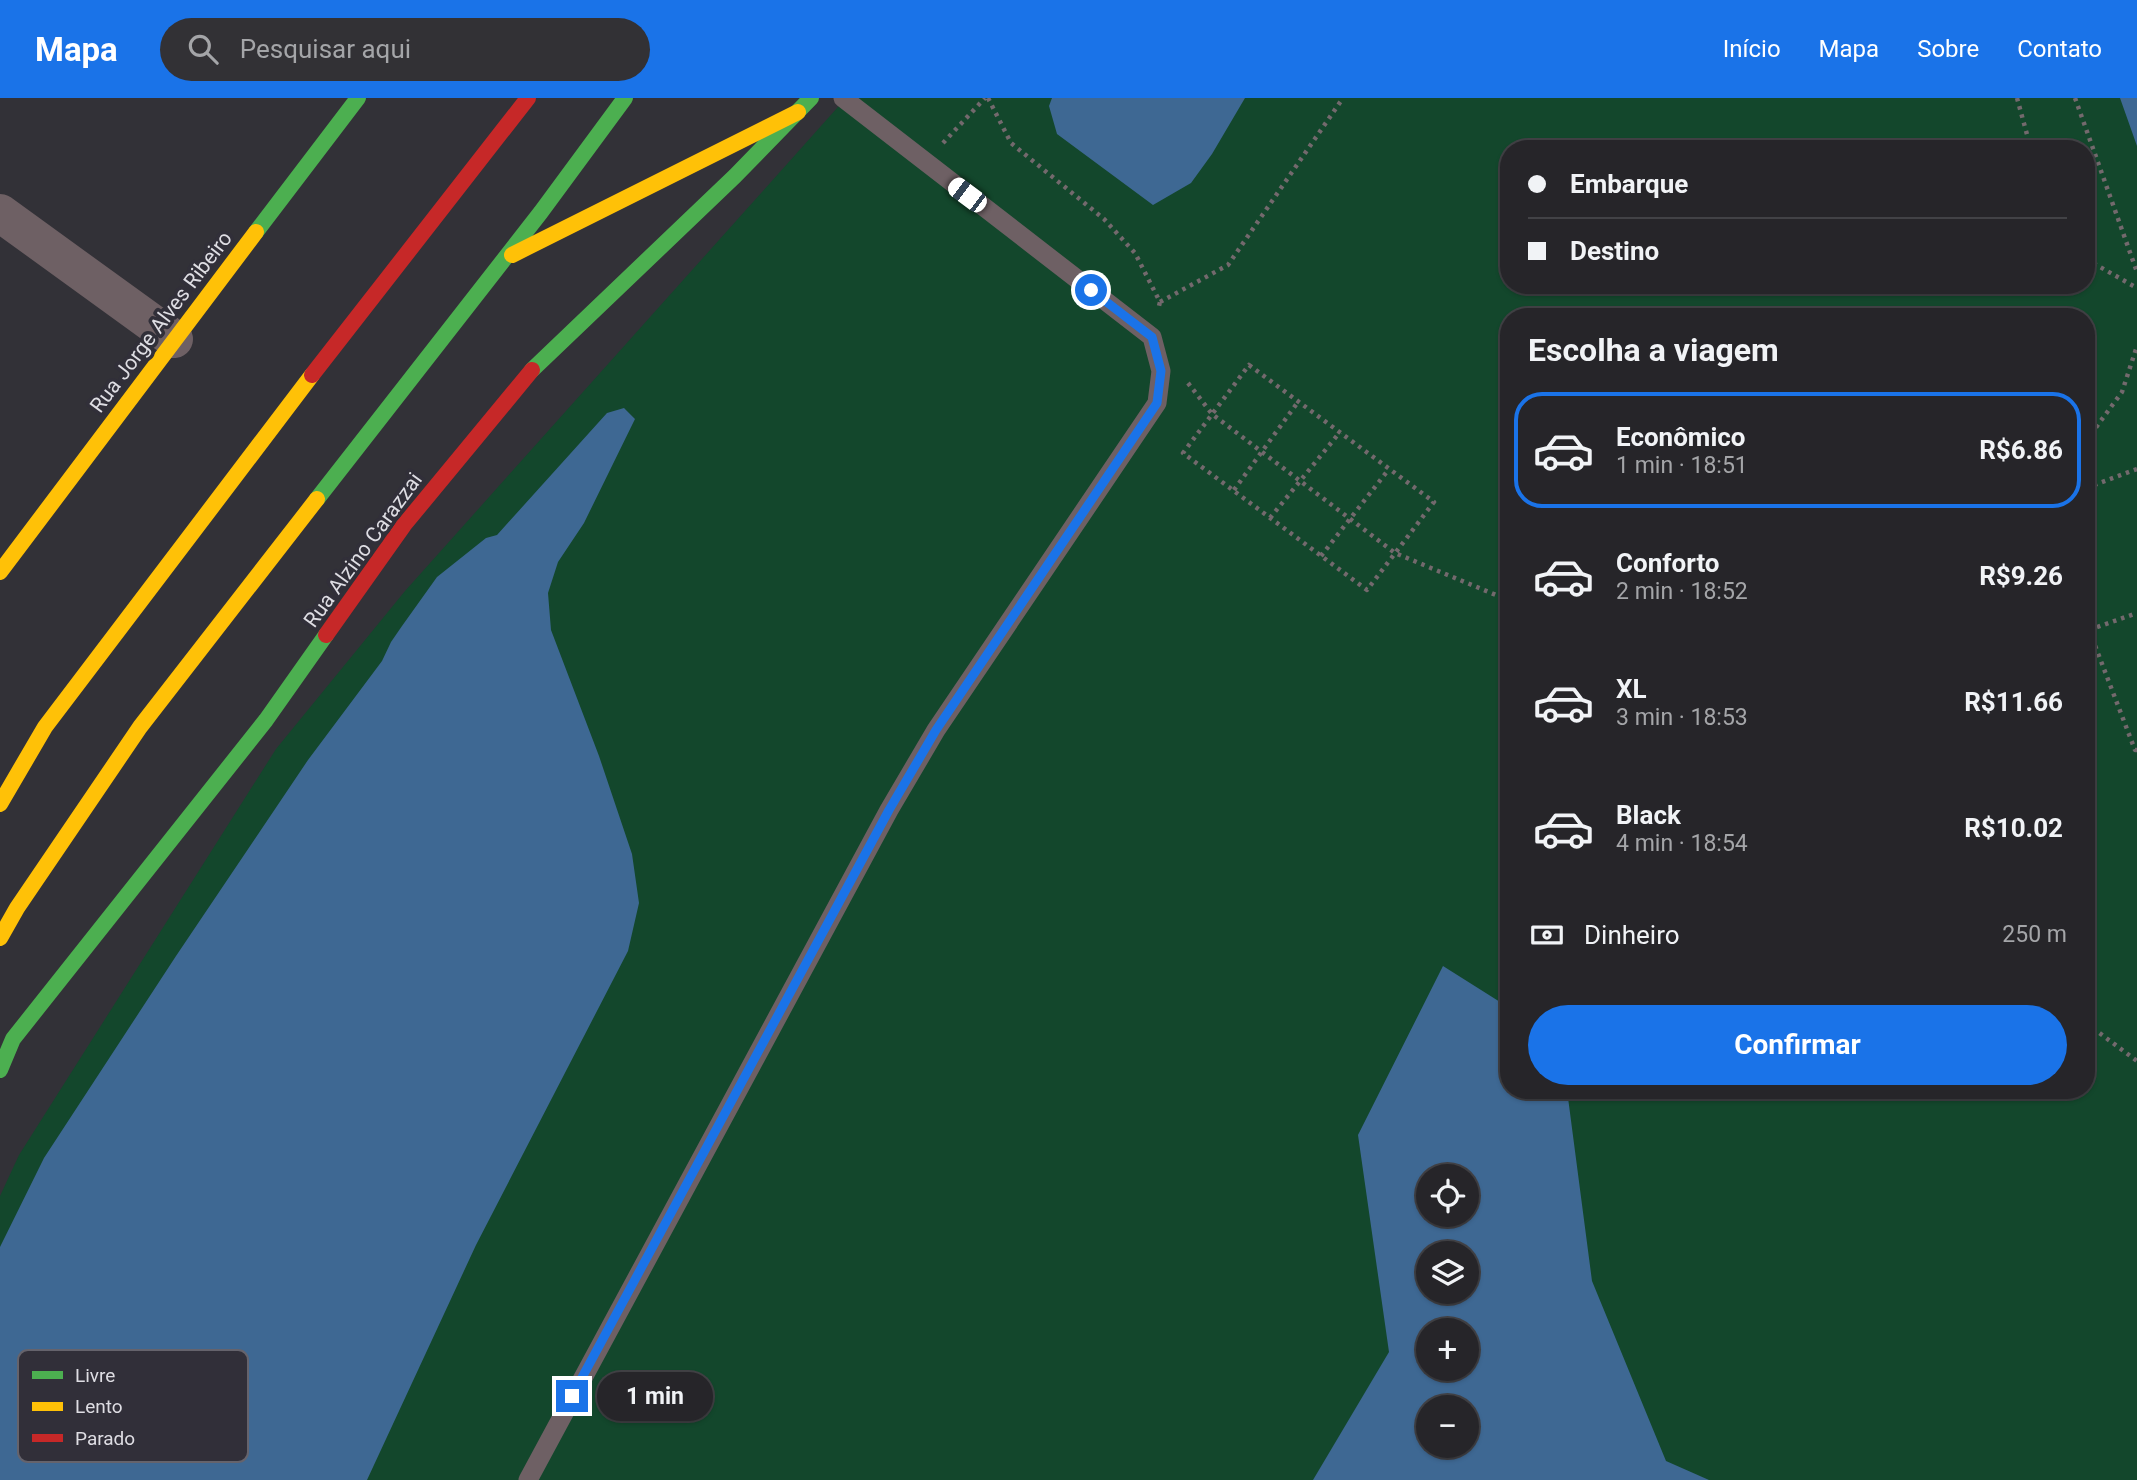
<!DOCTYPE html>
<html lang="pt">
<meta charset="utf-8">
<style>
body{margin:0;font-family:Roboto,sans-serif;background:#323135;color:#f1f3f6;height:100vh;display:flex;flex-direction:column;font-size:26px;white-space:nowrap}
*{box-sizing:border-box;margin:0}
p{font-size:23px;color:#a4a5a8}
.icon{flex:none;width:38px;height:38px;fill:none;stroke:currentColor;stroke-width:2;stroke-linecap:round;stroke-linejoin:round}
.map{position:relative;flex:1;overflow:hidden}
.side{position:absolute;left:1500px;top:210px;width:595px;height:791px;display:flex;flex-direction:column;background:#262529;border-radius:28px;box-shadow:0 2px 5px #0004,0 0 0 2px #424246}
.side>*{flex:none}
.banner{position:absolute;left:1500px;top:42px;width:595px;height:154px;border-radius:28px;box-shadow:0 2px 5px #0004,0 0 0 2px #424246;display:grid;align-content:center;height:154px;padding:0 28px;background:#262529}
.controls{position:absolute;left:1416px;top:1066px;display:grid;gap:14px}
.controls a{display:grid;place-items:center;width:63px;height:63px;border-radius:50%;background:#262529;box-shadow:0 2px 5px #0004,0 0 0 2px #424246;font-size:35px}
.end{position:absolute;width:32px;height:32px;margin:-16px;border:9px solid #1a73e8;background:#fff;box-shadow:0 0 0 4px #fff}
.from{border-radius:50%}
.bubble{position:absolute;height:49px;border-radius:24px;background:#262529;box-shadow:0 2px 5px #0004,0 0 0 2px #424246;font-size:23px;font-weight:700;line-height:49px;text-align:center}
.car{position:absolute;width:21px;height:42px;margin:-21px -10px;border-radius:9px;box-shadow:0 0 5px 2px #0007;background:linear-gradient(#fff 24%,#345 0 40%,#fff 0 76%,#345 0 86%,#fff 0)}
.banner b{display:flex;align-items:center;gap:24px;height:66px;font-size:26px}
.banner b+b{border-top:2px solid #424246}
.banner i{width:18px;height:18px;background:#f1f3f6}
ul{padding:0;list-style:none}
li{display:flex;align-items:center;gap:21px;height:116px;margin:0 14px 10px;padding:0 14px;border:4px solid transparent;border-radius:28px}
li div{flex:1}
li b{display:block;font-size:26px}
li em{font-style:normal;font-weight:700}
li.on{border-color:#1a73e8}
li>.icon{width:63px;height:63px;stroke-width:1.5}
h2{padding:0 28px;font-size:32px;line-height:84px}
.pay{display:flex;align-items:center;gap:18px;height:77px;padding:0 28px;font-size:26px}
.pay p{margin-inline-start:auto}
.cta{display:flex;gap:14px;margin-top:auto;padding:14px 28px}
.cta a{flex:1;height:80px;border-radius:42px;background:#1a73e8;color:#fff;font-size:28px;font-weight:700;line-height:80px;text-align:center}
header{display:flex;align-items:center;gap:42px;box-sizing:border-box;height:98px;padding:0 35px;background:#1a73e8;color:#fff}
header strong{font-size:33px}
nav{display:flex;gap:38px;margin-inline-start:auto;font-size:24px}
.search{width:490px;height:63px;background:#323135;display:flex;align-items:center;gap:18px;box-sizing:border-box;padding:0 24px;border-radius:38px;color:#a4a5a8;font-size:26px}
.map>svg:first-child{display:block}
</style>
<header>
<strong>Mapa</strong>
<div class="search"><svg class="icon" aria-label="search" viewBox="0 0 24 24"><circle cx="10" cy="10" r="6"/><path d="M15 15l6 6"/></svg>Pesquisar aqui</div>
<nav><a>Início</a><a>Mapa</a><a>Sobre</a><a>Contato</a></nav>
</header>
<div class="map">
<svg width="2137" height="1382" viewBox="0 0 2137 1382">
<rect width="100%" height="100%" fill="#323137"/>
<path fill="#13472c" fill-rule="evenodd" d="M846,0h1291v1382h-2137v-284l19,-41 257,-406 129,-158zM1508,51h578v136h-578zM1508,219h578v773h-578zM1428,1078h38v38h-38zM1428,1155h38v39h-38zM1428,1232h38v38h-38zM1428,1309h38v39h-38z"/>
<path fill="#3e6893" fill-rule="evenodd" d="M1052,0h193l-33,56 -21,29 -38,22 -96,-71 -8,-28z
M2120,0h17v48z
M624,310l11,11 -51,104 -26,39 -10,31 3,37 48,126 33,98 7,49 -11,48 -152,294 -109,235h-367v-233l44,-89 132,-202 132,-196 74,-99 9,-19 11,-16 35,-49 49,-39 11,-3 110,-122z
M1443,868l65,41v83h59l25,191 74,180 43,19h-396l76,-128 -31,-217zM1428,1078h38v38h-38zM1428,1155h38v39h-38zM1428,1232h38v38h-38zM1428,1309h38v39h-38z"/>
<g fill="none" stroke-linecap="round" stroke-linejoin="round">
<path stroke="#73696d" stroke-width="4.5" stroke-dasharray="3.5 5" stroke-linecap="butt" d="M988,0l23,45 93,76 31,34 25,49 -2,8
M2017,0l14,51
M2075,0l62,174
M943,45l42,-45
M2086,161l51,29
M1160,204l68,-37 115,-167
M1249,267l185,137 -67,88 -184,-137z
M1188,285l24,31 183,139 113,47
M2086,343l36,-49 15,-46
M2086,390l51,-19
M1234,392l64,-88
M1270,420l70,-86
M1321,458l68,-87
M2086,524l49,128h2
M2089,532l48,-17
M2086,925l51,38"/>
<path stroke="#6e6064" stroke-width="19" d="M528,1382l361,-670 47,-80 221,-327 4,-32 -9,-34 -309,-239"/>
<path stroke="#6e6064" stroke-width="38" d="M0,115l174,126"/>
<path stroke="#4caf50" stroke-width="16" d="M256,134l102,-134
M532,272l203,-194 76,-78
M317,401l224,-287 84,-114
M0,972l13,-31 253,-319 60,-85"/>
<path stroke="#ffc107" stroke-width="16" d="M512,157l286,-143
M0,474l256,-340
M0,706l45,-77 267,-352
M0,840l17,-30 123,-181 177,-228"/>
<path stroke="#c62828" stroke-width="16" d="M312,277l216,-277
M326,537l78,-110 128,-155"/>
</g>
<g fill="none" stroke-linecap="round" stroke-linejoin="round">
<path stroke="#1a73e8" stroke-width="9" d="M572,1298l317,-586 47,-80 221,-327 4,-32 -9,-34 -61,-47"/>
</g>
<g text-anchor="middle" stroke-width="7" stroke-linejoin="round" paint-order="stroke">
<g font-size="21" fill="#dedde3" stroke="#312f39">
<text transform="translate(161 224) rotate(-53)" y="7">Rua Jorge Alves Ribeiro</text>
<text transform="translate(363 452) rotate(-54)" y="7">Rua Alzino Carazzai</text>
</g>
</g>
<rect x="18" y="1252" width="230" height="112" rx="10" fill="#312f39" stroke="#65636c" stroke-width="2"/>
<rect x="32" y="1273" width="31" height="8" fill="#4caf50"/>
<rect x="32" y="1304" width="31" height="9" fill="#ffc107"/>
<rect x="32" y="1336" width="31" height="8" fill="#c62828"/>
<g font-size="19" fill="#dedde3">
<text x="75" y="1284">Livre</text>
<text x="75" y="1315">Lento</text>
<text x="75" y="1347">Parado</text>
</g>
</svg>
<div class="controls">
<a><svg class="icon" aria-label="locate" viewBox="0 0 24 24"><circle cx="12" cy="12" r="6"/><path d="M12 2v4M12 18v4M2 12h4M18 12h4"/></svg></a>
<a><svg class="icon" aria-label="layers" viewBox="0 0 24 24"><path d="M12 4l9 5-9 5-9-5zM3 14l9 5 9-5"/></svg></a>
<a>+</a>
<a>−</a>
</div>
<i class="end from" style="left:1091px;top:192px"></i>
<i class="end" style="left:572px;top:1298px"></i>
<div class="bubble" style="left:597px;top:1274px;width:116px">1 min</div>
<i class="car" style="left:967px;top:97px;rotate:307deg"></i>
<div class="banner">
<b><i class="from"></i>Embarque</b>
<b><i></i>Destino</b>
</div>
<section class="side">
<h2>Escolha a viagem</h2>
<ul>
<li class="on"><svg class="icon" aria-label="car" viewBox="0 0 24 24"><path d="M5 17H2v-5l4-1 3-4h7l3 4 3 1v5h-3M9 17h6M6 11h13"/><circle cx="7" cy="17" r="2"/><circle cx="17" cy="17" r="2"/></svg><div><b>Econômico</b><p>1 min · 18:51</p></div><em>R$6.86</em></li>
<li><svg class="icon" aria-label="car" viewBox="0 0 24 24"><path d="M5 17H2v-5l4-1 3-4h7l3 4 3 1v5h-3M9 17h6M6 11h13"/><circle cx="7" cy="17" r="2"/><circle cx="17" cy="17" r="2"/></svg><div><b>Conforto</b><p>2 min · 18:52</p></div><em>R$9.26</em></li>
<li><svg class="icon" aria-label="car" viewBox="0 0 24 24"><path d="M5 17H2v-5l4-1 3-4h7l3 4 3 1v5h-3M9 17h6M6 11h13"/><circle cx="7" cy="17" r="2"/><circle cx="17" cy="17" r="2"/></svg><div><b>XL</b><p>3 min · 18:53</p></div><em>R$11.66</em></li>
<li><svg class="icon" aria-label="car" viewBox="0 0 24 24"><path d="M5 17H2v-5l4-1 3-4h7l3 4 3 1v5h-3M9 17h6M6 11h13"/><circle cx="7" cy="17" r="2"/><circle cx="17" cy="17" r="2"/></svg><div><b>Black</b><p>4 min · 18:54</p></div><em>R$10.02</em></li>
</ul>
<div class="pay"><svg class="icon" aria-label="cash" viewBox="0 0 24 24"><path d="M3 7h18v10H3z"/><circle cx="12" cy="12" r="2"/></svg>Dinheiro<p>250 m</p></div>
<div class="cta"><a>Confirmar</a></div>
</section>
</div>
